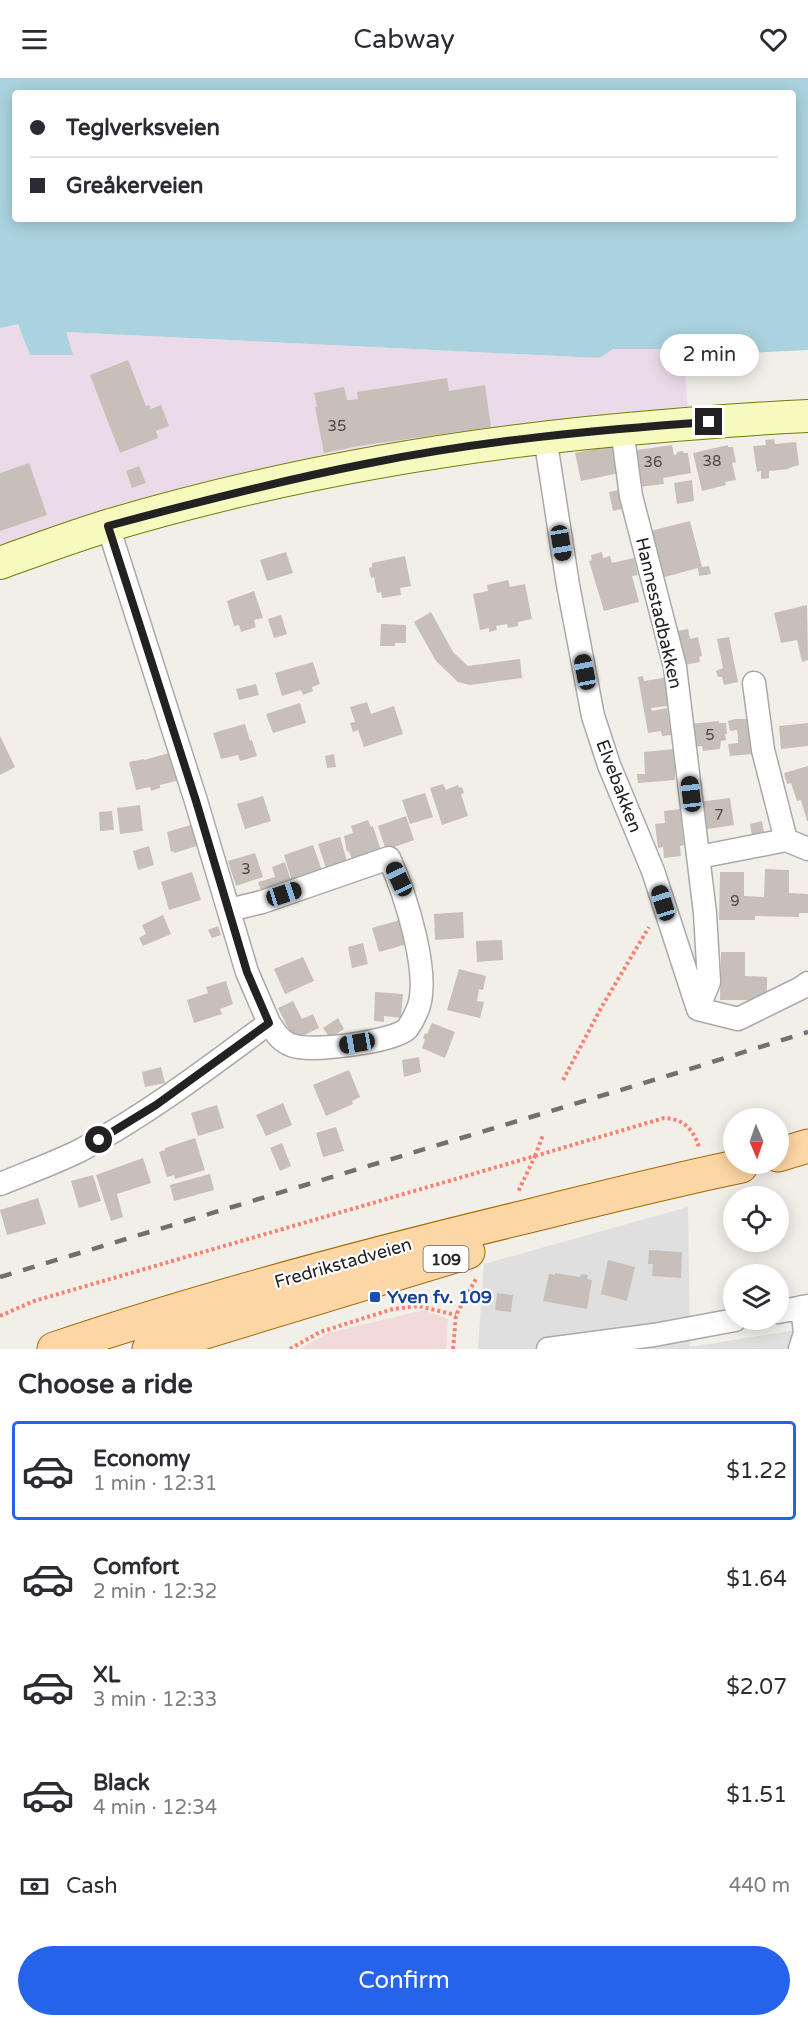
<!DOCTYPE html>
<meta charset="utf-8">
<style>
body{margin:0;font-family:"Varela Round",sans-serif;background:#f2f2f3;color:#2b2b33;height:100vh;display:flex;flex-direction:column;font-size:22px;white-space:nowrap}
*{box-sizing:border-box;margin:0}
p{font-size:20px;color:#7c7c81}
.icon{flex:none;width:33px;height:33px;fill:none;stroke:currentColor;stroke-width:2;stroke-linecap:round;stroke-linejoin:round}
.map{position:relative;height:1271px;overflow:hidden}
.drawer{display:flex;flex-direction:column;background:#fff;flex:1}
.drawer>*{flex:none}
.banner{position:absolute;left:12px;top:12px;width:784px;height:132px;border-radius:6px;box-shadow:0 3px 15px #0003;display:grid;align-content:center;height:132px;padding:0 18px;background:#fff}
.needle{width:39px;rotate:178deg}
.buttons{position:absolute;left:723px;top:1030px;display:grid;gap:12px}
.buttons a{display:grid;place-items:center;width:66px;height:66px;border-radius:50%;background:#fff;box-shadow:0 3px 15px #0003;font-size:30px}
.end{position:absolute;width:27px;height:27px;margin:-14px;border:8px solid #222;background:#fff;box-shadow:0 0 0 3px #fff}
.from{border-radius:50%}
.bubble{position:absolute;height:42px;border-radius:21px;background:#fff;box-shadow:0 3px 15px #0003;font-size:20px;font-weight:600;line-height:42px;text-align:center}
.car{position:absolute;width:18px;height:36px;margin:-18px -9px;border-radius:8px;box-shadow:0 0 4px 2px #0007;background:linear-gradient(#222 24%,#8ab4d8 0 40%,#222 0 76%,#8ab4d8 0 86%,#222 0)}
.banner b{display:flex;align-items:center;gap:21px;height:57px;font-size:22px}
.banner b+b{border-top:2px solid #e1e1e2}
.banner i{width:15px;height:15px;background:#2b2b33}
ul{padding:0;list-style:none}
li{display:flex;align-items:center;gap:18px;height:99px;margin:0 12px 9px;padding:0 6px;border:3px solid transparent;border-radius:6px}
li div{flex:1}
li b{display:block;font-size:22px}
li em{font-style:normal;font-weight:600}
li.selected{border-color:#2563eb}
li>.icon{width:54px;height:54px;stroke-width:1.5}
h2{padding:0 18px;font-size:27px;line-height:72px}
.pay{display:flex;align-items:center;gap:15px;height:66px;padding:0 18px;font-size:22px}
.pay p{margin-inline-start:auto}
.cta{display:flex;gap:12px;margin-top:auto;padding:12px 18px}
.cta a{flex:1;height:69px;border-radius:36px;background:#2563eb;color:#fff;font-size:24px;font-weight:600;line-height:69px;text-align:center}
header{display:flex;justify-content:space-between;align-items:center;height:78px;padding:0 18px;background:#fff;font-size:27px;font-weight:600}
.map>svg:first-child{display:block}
</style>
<header><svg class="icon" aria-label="menu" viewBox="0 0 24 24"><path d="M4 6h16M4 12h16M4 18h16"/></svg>Cabway<svg class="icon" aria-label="heart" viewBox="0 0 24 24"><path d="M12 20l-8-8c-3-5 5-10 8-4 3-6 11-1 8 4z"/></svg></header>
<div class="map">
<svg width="808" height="1271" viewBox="0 0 808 1271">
<rect width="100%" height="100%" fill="#f2efe9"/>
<path fill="#e0dfdf" d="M688,1129l2,140 118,-19v21h-330l6,-85z"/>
<path fill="#f2dad9" d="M424,1232l24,9 -2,30h-146l28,-16z"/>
<path fill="#ebdbe8" d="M18,246l12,31 42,-1 -7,-22 534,26 13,-9h71l6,75 -210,22 -479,117v-235z"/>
<path fill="#aad3df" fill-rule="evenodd" d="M0,0h808v272l-124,6 -1,-7h-70l-14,9 -533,-26 7,23h-43l-12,-31 -18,4zM15,15h779v126h-779z"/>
<path fill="#c7bfb8" d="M128,282l18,46 3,-1 2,4 10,-4 8,21 -13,5 2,7 -38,15 -30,-78z
M447,300l2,13 36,-6 6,42 -132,19 -35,7 -9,-46 2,-1 -3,-13 30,-6 3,13h3l8,-1 -1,-7z
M774,361l1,5 21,-2 3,23 -10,3v1l-20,2v7l-8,1v-8l-4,1 -4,-26 13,-1 -1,-5z
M619,366l5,28 -43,9 -6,-28z
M672,367l2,10 3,-1v-2l6,-1 1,2h4l3,20 -28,5 1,6 -25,3 -9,-36z
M728,367v2h5l3,15 -4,1 4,17 -11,2 1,3 -24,6 -9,-38z
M29,385l18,52 -47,16v-58z
M139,388l7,17 -14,5 -6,-17z
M692,402l2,21 -17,3 -3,-21z
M623,411l4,19 -14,3 -4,-19z
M690,443l12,46 7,-1 2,8 -12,2 -1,-8 -37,10 -11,-47z
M286,474l7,21 -26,8 -7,-21z
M602,474l1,6 7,-2 2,7 22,-5 4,17 -6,1 7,26 -35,9 -15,-50 3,-1 -1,-5z
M405,478l6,30 -11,2 1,7 -19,3 -1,-6 -4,1 -3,-16 -3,1 -2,-10 3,-1v-4z
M508,502l2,7 15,-3 7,35 -14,3v4l-10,2 -1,-4 -11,2 1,4 -8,2v-4l-9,2 -7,-36 15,-3 -1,-6z
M254,513l9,27 -9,2 2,7 -15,5 -2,-7 -5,1 -7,-25z
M807,527l1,55 -6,2 -5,-22 -16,3 -7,-30z
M431,534l22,40 15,14 52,-7 2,19 -52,7 -12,-3 -22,-21 -22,-39z
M281,537l6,19 -13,4 -6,-19z
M381,546l25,1v18h-11v3h-15z
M688,551l2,10 8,-2 4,19 -3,1 1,5 -21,4 -6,-34z
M729,559l9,45 -14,3 -2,-8h-4l-2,-6 7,-3 -6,-29z
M313,584l7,22 -8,3 1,4 -10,4 -2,-5 -19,6 -7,-23z
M643,598l1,5 25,-4 4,28 -22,3 1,3 15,-3 4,27 -9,1 -1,-5 -13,2 -10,-56z
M256,606l3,11 -20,5 -3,-11z
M367,624l4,12 23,-8 9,28 -39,13 -6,-17 -5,2 -3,-9 5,-1 -5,-15z
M300,625l6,20 -33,10 -7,-19z
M735,641h12l6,35 -23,2 -2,-12 10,-1v-7l-1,-6 -7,1 -2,-10z
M719,643v2h7l1,11h-2l1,6 -5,1 -1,8 -17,2 -1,-5 -10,1 -2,-23z
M808,645v23l-27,3 -2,-23z
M245,646l5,17 2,-1 5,16 -17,5 -2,-6 -17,4 -8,-26z
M0,658l15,31 -15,8z
M674,671v6h5l1,7h-5v18l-37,3 -1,-9h8l-1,-22z
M173,674l7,28 -20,5v3l-9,3 -1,-4 -14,3 -7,-28 15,-3v1z
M334,676l2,13 -9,1 -2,-12z
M808,688v55h-1l-6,-21 -4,1 -6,-18 -4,1 -3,-11z
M443,706l3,6 12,-5 1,3 3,-1 2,6 -3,1 7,22 -26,9 -12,-37z
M425,715l8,24 -23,7 -8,-24z
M263,718l8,25 -26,8 -8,-25z
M730,720l4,27 -33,5 -3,-28z
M140,727l3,26 -23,3 -3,-26z
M680,731l4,36 -4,1 1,10 -17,2 -1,-11 -5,1 -3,-24 10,-1 -1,-12z
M112,733l2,19 -14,1 -1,-19z
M406,738l8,24 -28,10 -8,-24z
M368,742l3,7 2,-1 8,25 -29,9 -3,-9 -2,1 -3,-16 9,-3 -2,-7z
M762,743l3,17 -12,2 -3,-16z
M194,746l6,21 -26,8 -1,-2 -2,1 -4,-20z
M340,759l9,31 -21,6 -10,-30z
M313,767l9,26 -30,10 -8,-26z
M149,768l5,19 -16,5 -5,-19z
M255,775l8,24 -27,9 -8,-25z
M285,784l8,24 -30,9 -5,-13 17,-5 -3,-10z
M765,791l24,1v23l19,1v19h-9v4l-44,-1v4h-36l1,-48h24v24l20,1z
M192,794l9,28 -32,10 -8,-28z
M463,834l1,26 -29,2 -1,-26z
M163,837l8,19 -28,12 -4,-8 7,-4 -4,-9z
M400,842l7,24 -28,8 -7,-24z
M218,848l3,9 -9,3 -4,-8z
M502,862l1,20 -26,2 -1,-21z
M363,865l5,21 -16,4 -4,-21z
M721,874h24v24l22,1v19h-12v4h-35z
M303,879l11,24 -29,13 -11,-25z
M459,891l27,7 -3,14 -4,-1 -2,12 7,1 -4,16 -33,-8z
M226,903l7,23 -13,5 2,5 -28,9 -7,-23 21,-7 -2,-6z
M375,914l28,2 -2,24 -17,-2v6l-10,-1z
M293,923l9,18 11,-5 6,14 -25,12 -16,-32z
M338,940l6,11 -14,9 -7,-10z
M432,945l23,9 -10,26 -23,-10 3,-9 -2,-1 2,-5 2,1z
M419,979l2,15 -17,5 -2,-17z
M161,989l4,16 -20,4 -3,-15z
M349,992l11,27 -8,4 1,3 -27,12 -13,-31z
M283,1025l9,22 -26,11 -10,-21z
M217,1027l7,23 -26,8 -7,-23z
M336,1049l8,24 -21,6 -7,-24z
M195,1060l10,32 -30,9 -1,-4 -7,2 -8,-25 6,-2v-2z
M282,1065l9,23 -11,5 -10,-23z
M143,1080l8,25 -34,11 6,23 -12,4 -15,-46z
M210,1096l4,16 -40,11 -4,-16z
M93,1097l8,26 -22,7 -8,-27z
M38,1120l8,26 -39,11 -7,-25z
M649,1172l33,2 -1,26 -29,-2 1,-12h-5z
M608,1182l27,7 -8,34 -26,-7z
M555,1195l25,4 1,-3 7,1 -1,4 5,1 -5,29 -44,-8 6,-27 6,1z
M497,1215l16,2 -2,17 -16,-2z"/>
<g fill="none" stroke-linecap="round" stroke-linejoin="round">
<g stroke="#a9a9a9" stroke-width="25">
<path id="street" d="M622,351l9,67 44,171 30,246 4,69 -11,27
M545,359l23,148 25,131 16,49 44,106 45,138 40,10 63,-31 7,-5
M754,605l9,67 23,90
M699,779l87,-17 22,9
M229,832l33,-8 127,-44c15,33 45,122 27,155 -2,5 -6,12 -9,16 -15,13 -97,24 -116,16 -11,-4 -16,-13 -22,-22
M0,1106c27,-11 55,-21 81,-34 67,-36 127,-82 188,-127l-22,-51 -51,-171 -88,-275
M778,1234l30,-6
M548,1271l106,-14 81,-15
M800,1271l5,-16 -3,-26"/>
</g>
<g stroke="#707d05" stroke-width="34">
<path id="secondary" d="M0,485c36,-13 71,-26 107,-37 181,-54 368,-85 556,-100 48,-4 97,-8 145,-10"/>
</g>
<g stroke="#a06b00" stroke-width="35">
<path id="primary" d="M778,1077l30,-9
M54,1271c154,-52 313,-94 471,-132 72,-18 144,-36 216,-51
M149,1271l319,-97"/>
</g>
<path stroke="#fa8072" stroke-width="4" stroke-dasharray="3 3" stroke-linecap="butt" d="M563,1002l38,-72 48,-81
M535,1078l129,-38c20,1 29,11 35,29
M535,1078l8,-21
M0,1238l34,-15 501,-145 -17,36
M290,1271l30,-17 73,-23 25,-3 38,9
M453,1271l3,-34 21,-38"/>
<use href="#street" stroke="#fff" stroke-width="22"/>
<use href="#secondary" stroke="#f7fabf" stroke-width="32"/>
<use href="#primary" stroke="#fcd6a4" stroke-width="33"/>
<path stroke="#707070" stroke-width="4.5" stroke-dasharray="12 12" stroke-linecap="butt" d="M0,1199l677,-204 131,-41"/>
</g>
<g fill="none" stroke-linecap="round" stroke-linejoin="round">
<path stroke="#222" stroke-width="8" d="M99,1062l57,-35 113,-82 -22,-51 -51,-171 -88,-275c85,-23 171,-45 257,-62 113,-23 229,-34 344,-42"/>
</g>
<rect fill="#1a4fb4" stroke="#fff" stroke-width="2" x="369" y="1213" width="12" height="12" rx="3"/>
<g text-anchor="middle" stroke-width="4.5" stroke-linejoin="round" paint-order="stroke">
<g font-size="15" fill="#4b4948">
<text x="337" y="353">35</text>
<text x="712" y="388">38</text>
<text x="653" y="389">36</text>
<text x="710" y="662">5</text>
<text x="719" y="742">7</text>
<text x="246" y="796">3</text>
<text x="735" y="828">9</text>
</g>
<rect fill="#fff" stroke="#646464" stroke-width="1.5" x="423.5" y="1168" width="45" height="26" rx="4.5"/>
<g font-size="16" font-weight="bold" fill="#222">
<text x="446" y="1187">109</text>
</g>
<g font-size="18" fill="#222" stroke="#fff">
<text transform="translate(659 535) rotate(77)" y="6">Hannestadbakken</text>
<text transform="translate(619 708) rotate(69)" y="6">Elvebakken</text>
<text transform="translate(343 1185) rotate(-16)" y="6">Fredrikstadveien</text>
</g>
<g font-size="18" font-weight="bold" fill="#164399" stroke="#fff" text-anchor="start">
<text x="387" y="1225">Yven fv. 109</text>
</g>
</g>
</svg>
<div class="buttons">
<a><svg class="needle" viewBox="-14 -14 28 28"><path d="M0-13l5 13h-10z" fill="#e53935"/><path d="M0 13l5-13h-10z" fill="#7c7c81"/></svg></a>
<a><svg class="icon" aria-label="locate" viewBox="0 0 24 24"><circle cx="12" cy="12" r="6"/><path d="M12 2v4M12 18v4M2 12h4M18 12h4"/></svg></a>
<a><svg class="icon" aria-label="layers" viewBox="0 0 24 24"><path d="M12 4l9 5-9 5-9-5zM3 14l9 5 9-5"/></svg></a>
</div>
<i class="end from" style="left:99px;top:1062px"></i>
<i class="end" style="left:709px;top:344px"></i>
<div class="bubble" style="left:660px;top:256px;width:99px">2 min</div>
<i class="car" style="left:561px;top:465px;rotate:171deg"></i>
<i class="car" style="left:585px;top:594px;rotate:349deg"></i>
<i class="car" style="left:691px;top:716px;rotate:353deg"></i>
<i class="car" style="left:399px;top:801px;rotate:335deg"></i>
<i class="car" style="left:284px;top:816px;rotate:72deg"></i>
<i class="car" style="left:663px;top:825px;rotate:343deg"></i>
<i class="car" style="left:357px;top:965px;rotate:260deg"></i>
<div class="banner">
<b><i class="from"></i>Teglverksveien</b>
<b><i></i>Greåkerveien</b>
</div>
</div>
<section class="drawer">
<h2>Choose a ride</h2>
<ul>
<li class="selected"><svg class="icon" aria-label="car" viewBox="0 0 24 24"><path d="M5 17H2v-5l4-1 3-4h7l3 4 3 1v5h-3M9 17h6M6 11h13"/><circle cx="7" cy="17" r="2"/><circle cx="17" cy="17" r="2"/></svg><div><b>Economy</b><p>1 min · 12:31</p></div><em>$1.22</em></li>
<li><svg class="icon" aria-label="car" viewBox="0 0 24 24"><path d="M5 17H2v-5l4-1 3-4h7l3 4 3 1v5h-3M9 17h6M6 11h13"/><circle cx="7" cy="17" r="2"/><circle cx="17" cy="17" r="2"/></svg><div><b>Comfort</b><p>2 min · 12:32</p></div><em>$1.64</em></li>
<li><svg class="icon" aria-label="car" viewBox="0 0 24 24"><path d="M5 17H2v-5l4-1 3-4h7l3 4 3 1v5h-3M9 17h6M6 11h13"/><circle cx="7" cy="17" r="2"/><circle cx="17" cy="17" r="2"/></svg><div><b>XL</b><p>3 min · 12:33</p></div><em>$2.07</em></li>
<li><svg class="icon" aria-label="car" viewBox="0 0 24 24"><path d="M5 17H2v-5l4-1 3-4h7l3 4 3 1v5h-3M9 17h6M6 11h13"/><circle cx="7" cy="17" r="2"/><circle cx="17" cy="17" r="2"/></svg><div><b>Black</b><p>4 min · 12:34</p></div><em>$1.51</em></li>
</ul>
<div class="pay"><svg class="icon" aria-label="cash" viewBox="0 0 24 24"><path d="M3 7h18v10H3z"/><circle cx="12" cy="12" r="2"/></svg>Cash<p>440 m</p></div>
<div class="cta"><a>Confirm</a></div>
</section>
